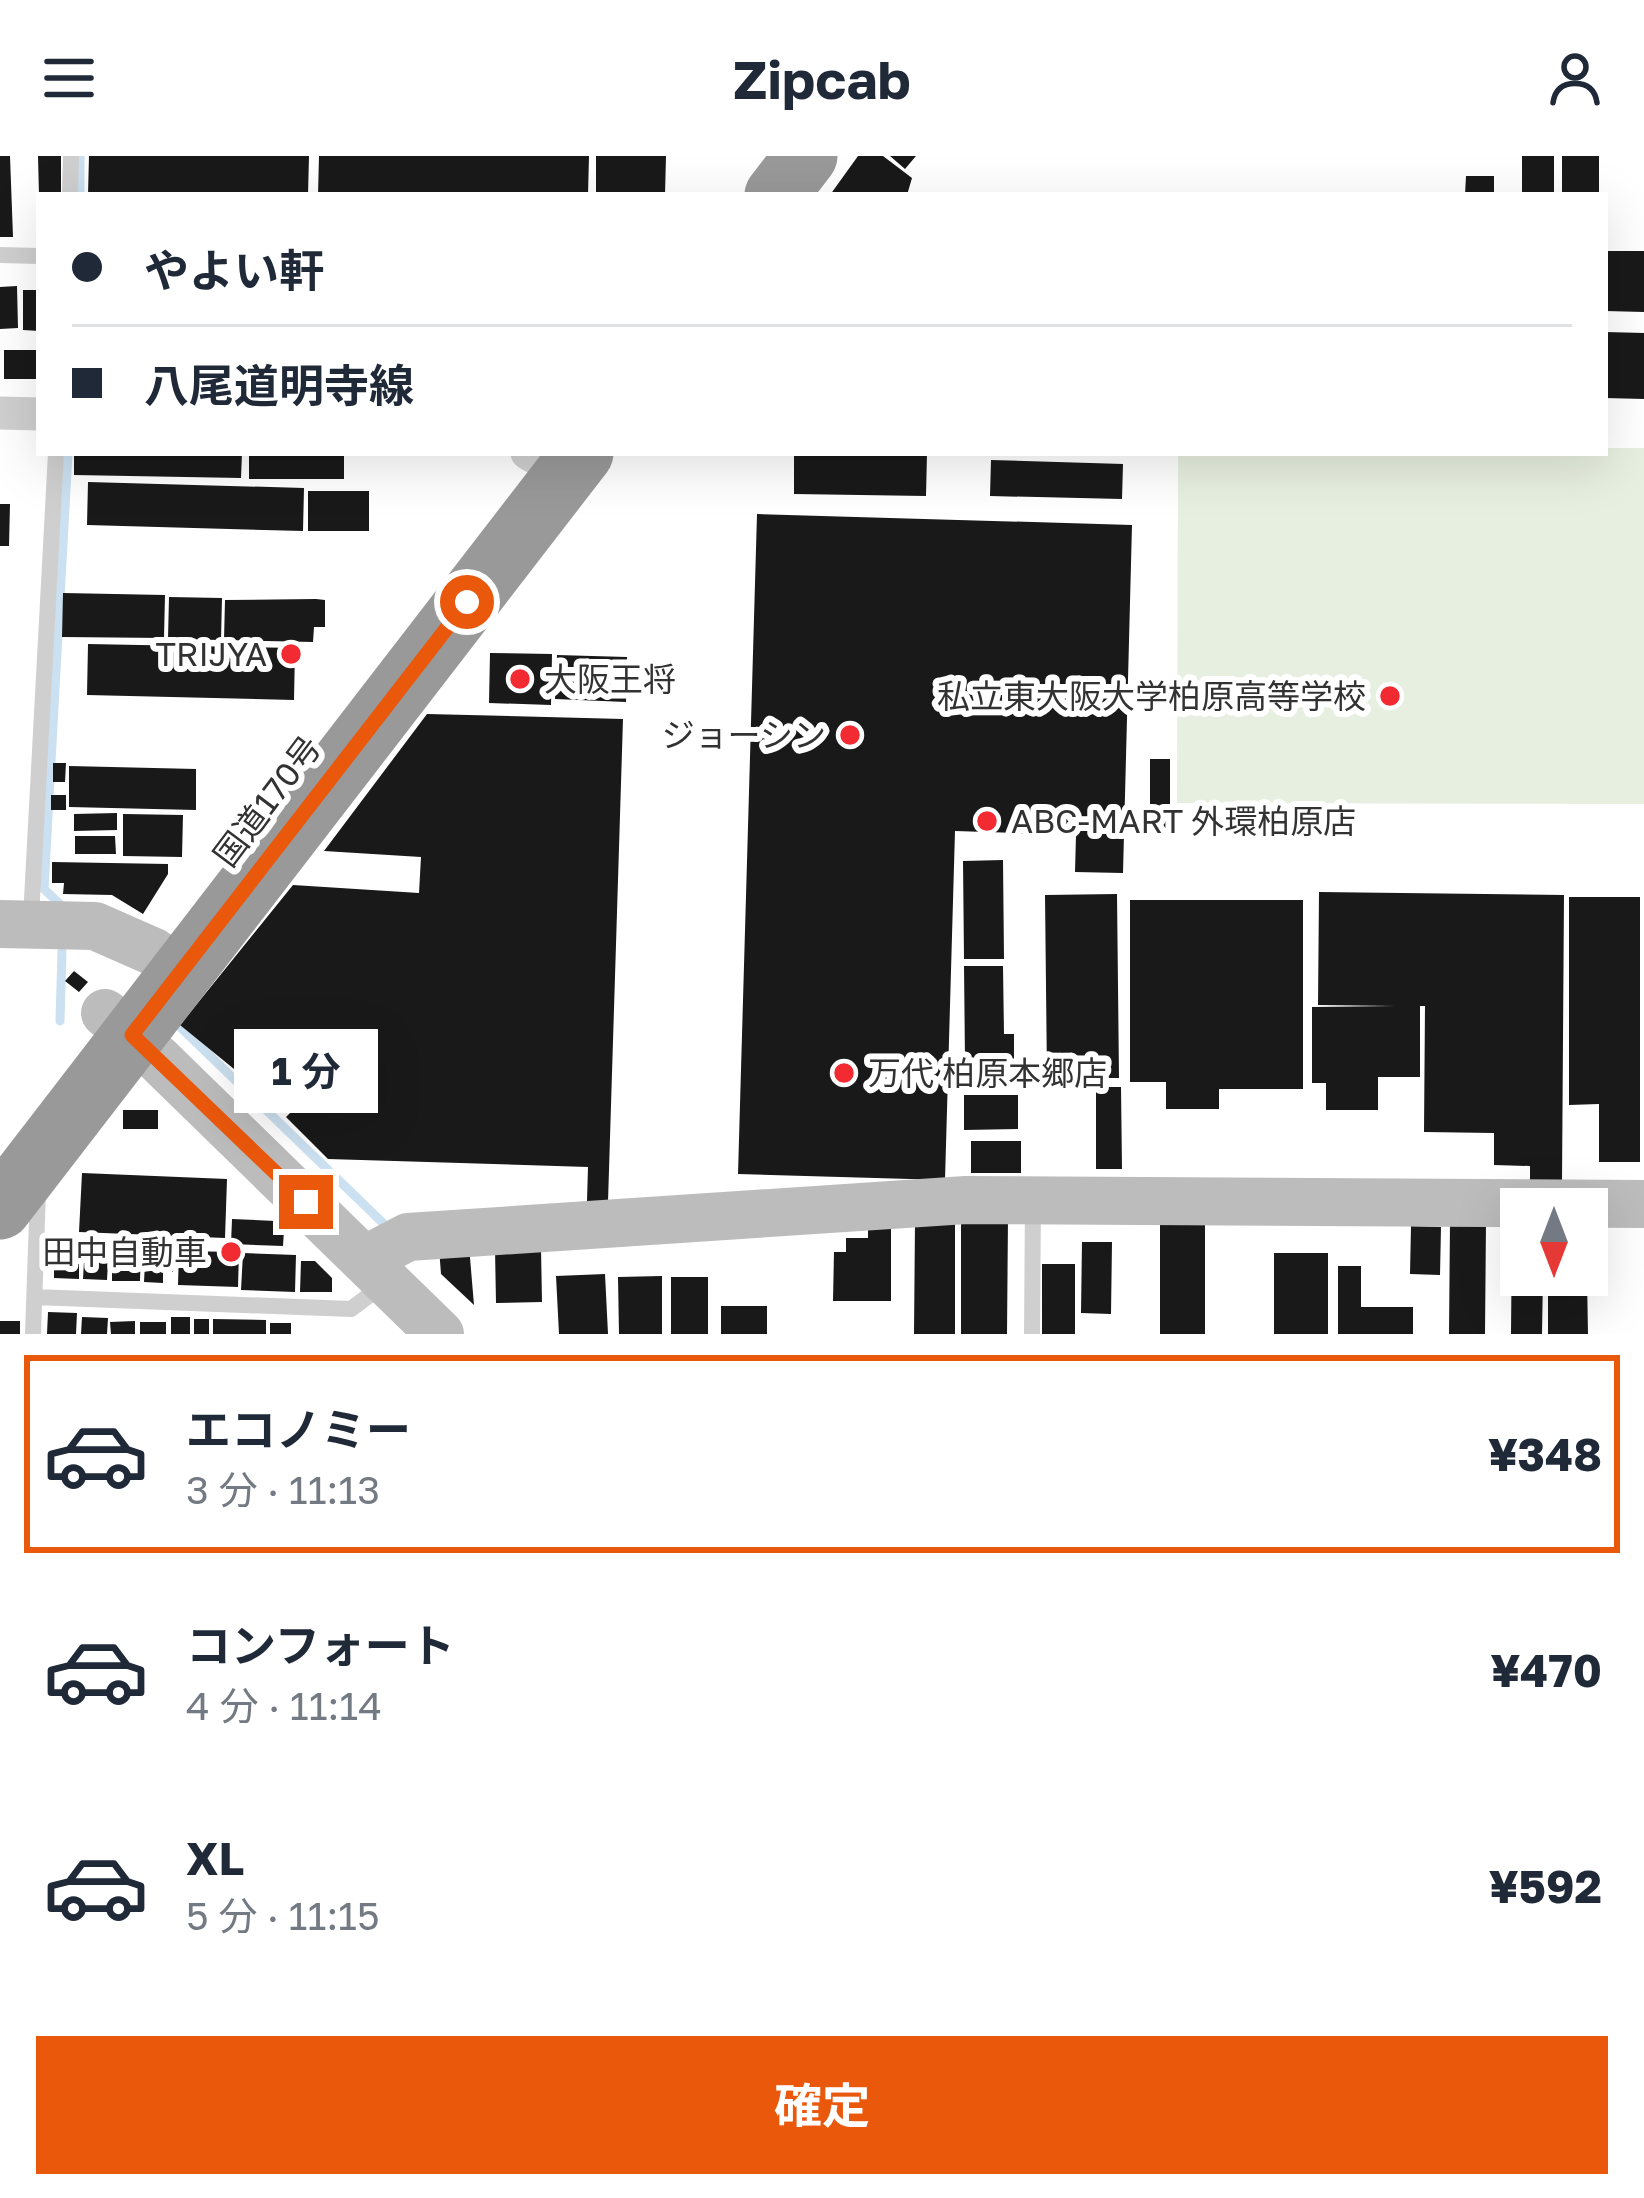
<!DOCTYPE html>
<html lang="ja">
<meta charset="utf-8">
<style>
body{margin:0;font-family:"Golos Text","Noto Sans JP",sans-serif;background:#f6f6f7;color:#1f2937;height:100vh;display:flex;flex-direction:column;font-size:45px;white-space:nowrap}
*{box-sizing:border-box;margin:0}
p{font-size:39px;color:#747a83}
.icon{flex:none;width:66px;height:66px;fill:none;stroke:currentColor;stroke-width:2;stroke-linecap:round;stroke-linejoin:round}
.map{position:relative;height:1178px;overflow:hidden}
.drawer{display:flex;flex-direction:column;background:#fff;flex:1}
.drawer>*{flex:none}
.guide{position:absolute;left:36px;top:36px;width:1572px;height:264px;border-radius:0px;box-shadow:0 12px 48px #0002;display:grid;align-content:center;height:264px;padding:0 36px;background:#fff}
.needle{width:78px;rotate:180deg}
.buttons{position:absolute;left:1500px;top:1032px;display:grid;gap:24px}
.buttons a{display:grid;place-items:center;width:108px;height:108px;border-radius:0px;background:#fff;box-shadow:0 12px 48px #0002;font-size:60px}
.end{position:absolute;width:54px;height:54px;margin:-27px;border:15px solid #ea580c;background:#fff;box-shadow:0 0 0 6px #fff}
.from{border-radius:50%}
.bubble{position:absolute;height:84px;border-radius:0px;background:#fff;box-shadow:0 12px 48px #0002;font-size:39px;font-weight:700;line-height:84px;text-align:center}
.guide b{display:flex;align-items:center;gap:42px;height:114px;font-size:45px}
.guide b+b{border-top:3px solid #e0e1e3}
.guide i{width:30px;height:30px;background:#1f2937}
ul{padding:21px 0 0;list-style:none}
li{display:flex;align-items:center;gap:36px;height:198px;margin:0 24px 18px;padding:0 12px;border:6px solid transparent;border-radius:0px}
li div{flex:1}
li b{display:block;font-size:45px}
li em{font-style:normal;font-weight:700}
li.current{border-color:#ea580c}
li>.icon{width:108px;height:108px;stroke-width:1.5}
.cta{display:flex;gap:24px;margin-top:auto;padding:24px 36px}
.cta a{flex:1;height:138px;border-radius:0px;background:#ea580c;color:#fff;font-size:48px;font-weight:700;line-height:138px;text-align:center}
header{display:flex;justify-content:space-between;align-items:center;height:156px;padding:0 36px;background:#fff;font-size:54px;font-weight:700}
.map>svg:first-child{display:block}
</style>
<header><svg class="icon" aria-label="menu" viewBox="0 0 24 24"><path d="M4 6h16M4 12h16M4 18h16"/></svg>Zipcab<svg class="icon" aria-label="person" viewBox="0 0 24 24"><circle cx="12" cy="8" r="4"/><path d="M4 21q1-7 8-7t8 7"/></svg></header>
<div class="map">
<svg width="1644" height="1178" viewBox="0 0 1644 1178">
<rect width="100%" height="100%" fill="#fff"/>
<path fill="#e7efe0" d="M1605,292h39v356l-467,-1 1,-350h427z"/>
<g fill="none" stroke-linecap="round" stroke-linejoin="round">
<path stroke="#cbe0f0" stroke-width="9" d="M80,39v-39
M63,751l-19,-18 24,-436
M60,865l2,-70
M174,865l211,204"/>
</g>
<path fill="#191919" d="M0,0h10l3,81h-13z
M38,0h23v39h-22z
M89,0h220l-1,39h-220z
M319,0h270l-1,39h-270z
M596,0h70l-1,39h-69z
M858,0h25l29,22 -5,17h-77z
M890,0h26l-11,13z
M1522,0h32v39h-32z
M1562,0h37v39h-37z
M1466,20h28v19h-29z
M1605,95h39v61l-39,-1z
M17,130l1,42 -18,1v-42z
M23,134h16v41l-16,-1z
M1605,176l39,1v66l-39,-1z
M4,194h35v29h-35z
M74,297h168l-1,25 -167,-3z
M249,297h95v26h-95z
M794,297h133l-1,43 -132,-2z
M991,304l132,4 -1,35 -132,-3z
M88,326l216,6 -1,43 -216,-6z
M308,335h61v40h-61z
M0,348h10l-1,42h-9z
M757,358l375,11 -9,348 -48,-1 1,-37 -121,-4 -10,349 -207,-6z
M63,437l102,2 -1,43 -102,-1z
M169,441l53,1 -1,42 -53,-1z
M316,443l9,1v27h-11l-1,15 -89,-2 1,-40z
M88,488l207,4 -1,52 -207,-5z
M490,497l62,1 -1,51 -62,-2z
M557,499l70,2 -1,45 -71,-3z
M427,558l196,5 -15,483 -21,-1 1,-34 -260,-8 -42,-42 9,-9 -31,-31 -14,5 -70,-57 113,-140 126,8 2,-36 -97,-6z
M1150,603h20v69h-20z
M53,607h13l-1,19h-12z
M69,610l127,3v41l-127,-3z
M51,639h15v15h-15z
M1271,655l34,2v12l-35,-2z
M117,657v17l-43,1v-17z
M123,658l60,1 -1,42 -59,-1z
M75,680h40l1,18h-41z
M1003,704l1,99h-40l-1,-98z
M52,706l116,2v10l-25,40 -31,-19 -49,-1 1,-11h-12z
M1319,736l245,3 -2,287h-32v-16l-36,-1v-32l-70,-1 1,-126h-5v71h-42v33h-52v-27h-14v-76l83,-1 -77,-1z
M1117,738l2,184h-72l-2,-183z
M1569,741h71v265h-41v-58l-30,1z
M1130,744h173v189h-84v20h-53v-27h-36z
M964,810h39l1,68h10v46h-15v-20l-34,1z
M74,815l14,11 -9,10 -14,-11z
M992,909l1,20 -24,2 -1,-21z
M1096,931h25l1,82h-26z
M964,939h54v34l-54,1z
M123,954h35v19h-35z
M971,985h50v32h-50z
M82,1017l145,6 -2,59 -146,-6z
M961,1061h47l-1,117h-46z
M232,1063l44,2 8,9 -1,16 -52,-2z
M1512,1065h9v54h22l-1,59h-31z
M915,1066h40v112h-41z
M1450,1066h36l-1,112h-36z
M1160,1067h45v111h-45z
M868,1069h23v76h-58l1,-49h12v-14h22z
M1411,1070l30,1 -1,48 -30,-1z
M54,1086h25v37l-25,-1z
M1082,1086h30l-1,72 -30,-1z
M85,1087l24,1 -2,36 -24,-1z
M146,1088l28,1 -1,27 -10,-1v12l-19,-1z
M112,1089h29l-1,36h-28z
M469,1090l5,59 -33,-31 -2,-26z
M541,1092l1,54 -46,1 -1,-54z
M179,1095l60,1 -1,35 -60,-2z
M243,1097l53,2 -1,37 -54,-2z
M1274,1097h54v81h-54z
M301,1105h14l17,17v14h-32z
M1042,1108h33v70h-33z
M1338,1110h23v41h52v27h-75z
M605,1118l3,60h-49l-3,-58z
M1548,1119l39,3 1,56h-40z
M662,1120v58h-43l-1,-57z
M671,1121h37v57h-37z
M721,1150h46v28h-46z
M48,1156l29,1 -1,21h-29z
M82,1161l26,1 -1,16h-26z
M171,1161h19v17h-19z
M194,1163h15v15h-15z
M213,1163l53,1v14h-53z
M0,1165h20v13h-20z
M135,1165v13h-24l-1,-12z
M140,1166h26v12h-26z
M270,1167h21v11h-21z"/>
<g fill="none" stroke-linecap="round" stroke-linejoin="round">
<path stroke="#cfcfcf" stroke-width="16" d="M70,39l1,-39
M0,99l39,1
M31,762l25,-465
M35,1141l316,12 32,-24
M33,1178l5,-143
M1032,1178l1,-133"/>
<path stroke="#cfcfcf" stroke-width="33" d="M0,257l39,1
M527,297l5,3"/>
<path stroke="#bcbcbc" stroke-width="48" d="M0,768l95,2 59,26 29,19
M105,857l53,46 282,275
M366,1103l42,-22 558,-37 678,4"/>
<path stroke="#999" stroke-width="63" d="M776,39l30,-39
M0,1052l582,-755"/>
</g>
<g fill="none" stroke-linecap="round" stroke-linejoin="round">
<path stroke="#ea580c" stroke-width="15" d="M306,1046l-174,-167 335,-433"/>
</g>
<g fill="#f22b33" stroke="#fff" stroke-width="4.5">
<circle cx="291" cy="498" r="12"/>
<circle cx="520" cy="523" r="12"/>
<circle cx="1390" cy="540" r="12"/>
<circle cx="850" cy="579" r="12"/>
<circle cx="987" cy="665" r="12"/>
<circle cx="844" cy="917" r="12"/>
<circle cx="231" cy="1096" r="12"/>
</g>
<g text-anchor="middle" stroke-width="12" stroke-linejoin="round" paint-order="stroke">
<g font-size="33" fill="#323232" stroke="#fff" text-anchor="end">
<text x="267" y="510">TRIJYA</text>
<text x="544" y="535" text-anchor="start">大阪王将</text>
<text x="1366" y="552">私立東大阪大学柏原高等学校</text>
<text x="826" y="591">ジョーシン</text>
<text x="1011" y="677" text-anchor="start">ABC-MART 外環柏原店</text>
<text x="868" y="929" text-anchor="start">万代 柏原本郷店</text>
<text x="207" y="1108">田中自動車</text>
</g>
<g font-size="33" fill="#323232" stroke="#fff">
<text transform="translate(267 645) rotate(-53)" y="12">国道170号</text>
</g>
</g>
</svg>
<div class="buttons">
<a><svg class="needle" viewBox="-14 -14 28 28"><path d="M0-13l5 13h-10z" fill="#e53935"/><path d="M0 13l5-13h-10z" fill="#747a83"/></svg></a>
</div>
<i class="end from" style="left:467px;top:446px"></i>
<i class="end" style="left:306px;top:1046px"></i>
<div class="bubble" style="left:234px;top:873px;width:144px">1 分</div>
<div class="guide">
<b><i class="from"></i>やよい軒</b>
<b><i></i>八尾道明寺線</b>
</div>
</div>
<section class="drawer">
<ul>
<li class="current"><svg class="icon" aria-label="car" viewBox="0 0 24 24"><path d="M5 17H2v-5l4-1 3-4h7l3 4 3 1v5h-3M9 17h6M6 11h13"/><circle cx="7" cy="17" r="2"/><circle cx="17" cy="17" r="2"/></svg><div><b>エコノミー</b><p>3 分 · 11:13</p></div><em>¥348</em></li>
<li><svg class="icon" aria-label="car" viewBox="0 0 24 24"><path d="M5 17H2v-5l4-1 3-4h7l3 4 3 1v5h-3M9 17h6M6 11h13"/><circle cx="7" cy="17" r="2"/><circle cx="17" cy="17" r="2"/></svg><div><b>コンフォート</b><p>4 分 · 11:14</p></div><em>¥470</em></li>
<li><svg class="icon" aria-label="car" viewBox="0 0 24 24"><path d="M5 17H2v-5l4-1 3-4h7l3 4 3 1v5h-3M9 17h6M6 11h13"/><circle cx="7" cy="17" r="2"/><circle cx="17" cy="17" r="2"/></svg><div><b>XL</b><p>5 分 · 11:15</p></div><em>¥592</em></li>
</ul>
<div class="cta"><a>確定</a></div>
</section>
